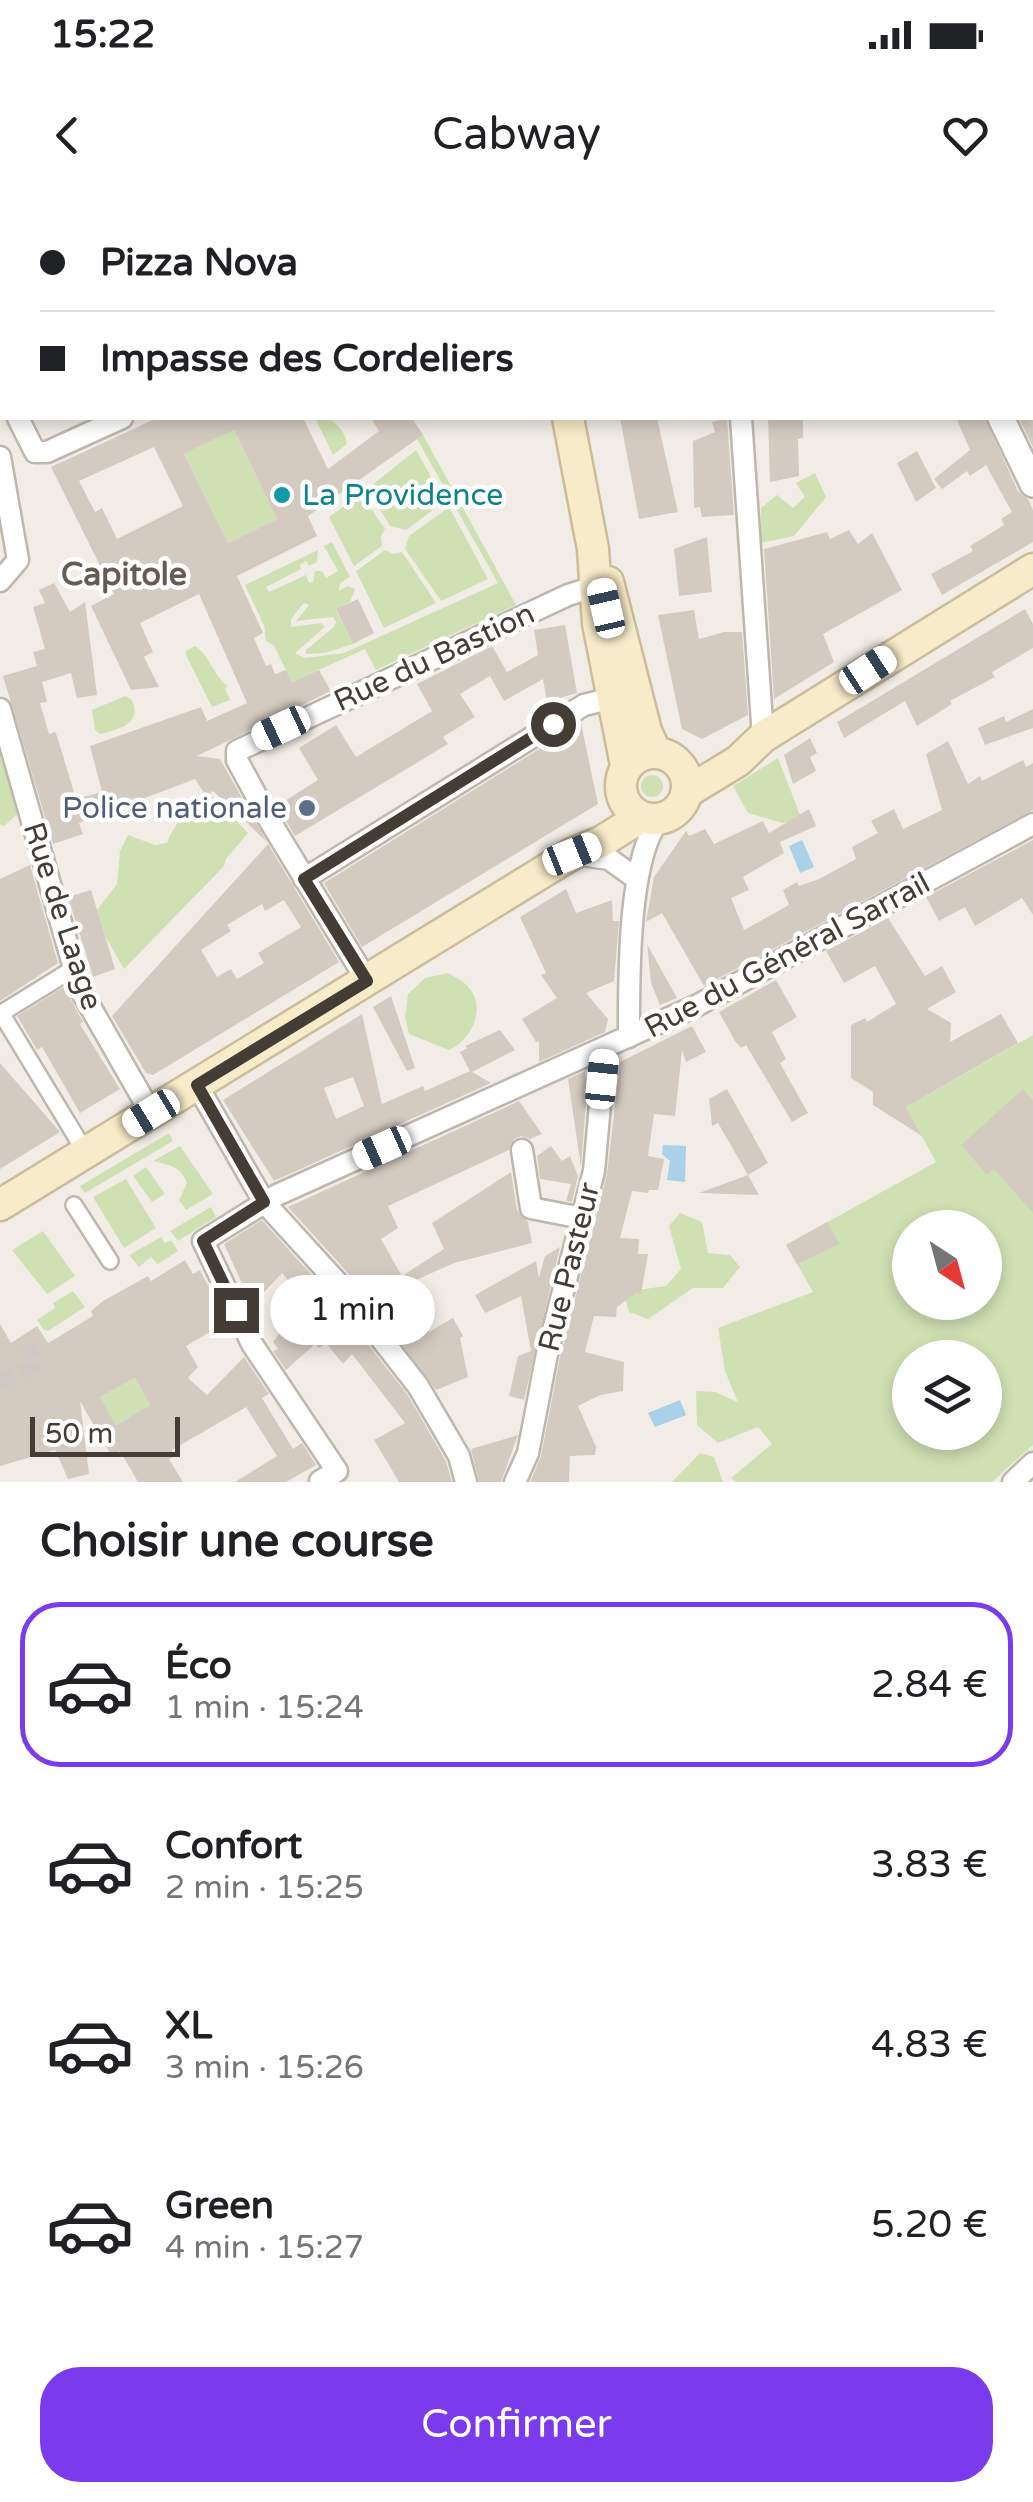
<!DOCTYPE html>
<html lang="fr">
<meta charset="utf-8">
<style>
body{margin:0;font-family:"Varela Round",sans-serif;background:#f2f2f2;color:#202124;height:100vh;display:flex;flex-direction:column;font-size:38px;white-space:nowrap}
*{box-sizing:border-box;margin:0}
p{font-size:32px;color:#757577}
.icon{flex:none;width:55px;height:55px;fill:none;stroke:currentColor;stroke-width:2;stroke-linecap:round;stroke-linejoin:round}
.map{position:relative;height:1282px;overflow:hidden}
.drawer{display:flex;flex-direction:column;background:#fff;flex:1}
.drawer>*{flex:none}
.guide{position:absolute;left:0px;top:0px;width:1035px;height:220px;box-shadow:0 5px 15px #0003;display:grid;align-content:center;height:220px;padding:0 40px;background:#fff}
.needle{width:65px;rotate:144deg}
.tools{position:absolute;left:892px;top:1010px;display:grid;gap:20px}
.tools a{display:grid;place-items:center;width:110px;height:110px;border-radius:50%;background:#fff;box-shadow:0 5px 15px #0003;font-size:50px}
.scale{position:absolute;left:30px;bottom:25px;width:150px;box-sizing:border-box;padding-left:10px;border:5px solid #433d36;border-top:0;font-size:28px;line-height:35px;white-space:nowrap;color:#433d36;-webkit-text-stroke:8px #fff;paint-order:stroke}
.end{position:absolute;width:45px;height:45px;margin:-22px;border:12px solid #433d36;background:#fff;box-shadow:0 0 0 5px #fff}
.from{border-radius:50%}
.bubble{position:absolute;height:70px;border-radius:35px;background:#fff;box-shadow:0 5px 15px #0003;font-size:32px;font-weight:600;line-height:70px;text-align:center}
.car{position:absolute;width:30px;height:60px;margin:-30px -15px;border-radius:12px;box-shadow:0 0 8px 2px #0007;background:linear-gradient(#fff 24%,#345 0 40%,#fff 0 76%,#345 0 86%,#fff 0)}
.guide b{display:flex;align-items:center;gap:35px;height:95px;font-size:38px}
.guide b+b{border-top:2px solid #e0e0e0}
.guide i{width:25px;height:25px;background:#202124}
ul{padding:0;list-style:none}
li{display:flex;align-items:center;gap:30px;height:165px;margin:0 20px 15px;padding:0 20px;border:5px solid transparent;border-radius:40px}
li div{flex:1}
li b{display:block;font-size:38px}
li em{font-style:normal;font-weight:600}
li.current{border-color:#7c3aed}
li>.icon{width:90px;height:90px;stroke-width:1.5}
h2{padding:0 40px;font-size:45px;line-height:120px}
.primary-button{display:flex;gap:20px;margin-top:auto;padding:20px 40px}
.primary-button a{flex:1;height:115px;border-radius:40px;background:#7c3aed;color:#fff;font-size:40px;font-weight:600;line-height:115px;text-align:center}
.status{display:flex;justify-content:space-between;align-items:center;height:70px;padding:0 50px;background:#fff;direction:ltr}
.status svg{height:28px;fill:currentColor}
header{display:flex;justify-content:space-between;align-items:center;height:130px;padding:0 40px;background:#fff;font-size:45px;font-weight:600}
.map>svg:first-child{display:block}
</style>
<div class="status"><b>15:22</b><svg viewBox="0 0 49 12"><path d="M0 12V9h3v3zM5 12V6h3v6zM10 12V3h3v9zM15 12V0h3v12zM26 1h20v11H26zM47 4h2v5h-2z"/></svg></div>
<header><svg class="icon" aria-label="back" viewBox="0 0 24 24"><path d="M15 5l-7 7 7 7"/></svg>Cabway<svg class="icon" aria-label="heart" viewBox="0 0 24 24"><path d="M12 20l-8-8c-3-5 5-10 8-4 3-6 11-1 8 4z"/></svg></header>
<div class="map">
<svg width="1033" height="1282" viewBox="0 0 1033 1282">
<rect width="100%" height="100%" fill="#f1ede6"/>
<path fill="#cfe1b3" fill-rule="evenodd" d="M315,218c17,-1 29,9 32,26l-14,11z
M234,230l43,89 -49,24 -44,-89z
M423,235l93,170 -140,65 -11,-21 -73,33 -18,-36 -8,-5 -2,-16 -19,-40 73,-35 -1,12 -8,4 -3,-5 -6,4 1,4 -35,18 3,5 37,-17 3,8 4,-1 2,-11h7l4,7 12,-7 -14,-25 8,-4 18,35 -10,6 -1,8 9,-5 7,3 -5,13 -14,8 17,34 -29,9 -18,1v-4l28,-23 2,-5 -3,-5 -37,4 13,-16 -5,-2 -13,16v8l30,-4 4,4 -30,26 10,5 39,-5 154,-70 -81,-144z
M416,250l29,51 -39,29 -16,-4 -23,-37z
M815,273l11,24 -32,39 -33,7v-35l16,-13 16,13 12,-11 -9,-14z
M361,294l24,35 -4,7 1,10 -28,20 -25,-49z
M449,307l39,72 -47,22 -36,-52 4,-13z
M385,350l8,4 9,-2 34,51 -52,25 -28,-57z
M195,446c15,9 18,30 33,40l-3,2 5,12 -18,7 -26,-52v-4z
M125,496l7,4c10,24 -12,29 -32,34l-5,-4 -3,-20z
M0,543l20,69 -16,14 -4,-2z
M778,558l24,62 -19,3 -35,-10 -15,-27z
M641 586a11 11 0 1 1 22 0a11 11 0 1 1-22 0Z
M212,596l36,37 -22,26 -2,7 -100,103 -19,-33 -8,-26 20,-26 3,-33 8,-16 27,10 12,-2c8,-20 23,-40 45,-47z
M448,773c7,4 16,8 21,15 18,20 2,53 -20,62l-40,-16 -4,-17 3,-23 17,-16z
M1033,835v410l-41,37h-256l-5,-4 41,-34 -14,-17 -40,16 -21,-18 -1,-34 19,1 23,10 -13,-31 -7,-43 95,-36 -27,-47 150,-83 -30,-55zM910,1028h75v74h-75zM910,1158h75v74h-75z
M169,933l4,8 -88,52 -5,-7z
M180,946l33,48 -27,16 -7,-10 8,-17c-6,-18 -20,-18 -34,-22z
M146,967l19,27 -13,8 -19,-26z
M126,979l30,49 -32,20 -31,-51z
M211,1007l5,10 -38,24 -8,-10z
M680,1013l22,9 6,31 22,2 10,12 -17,21h-30l-45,31 -19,-7 -6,-20 43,-6 15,-17 -12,-43z
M43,1031l32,45 -28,18 -35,-44z
M161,1037l4,6 6,-3 7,11 -20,13 -7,-7 -12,10 -10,-12z
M73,1091l12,16 -37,24 -4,-1 -7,-10 18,-12 -2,-5z
M135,1178l15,27 -34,20 -16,-28z
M700,1253l14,4 9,25h-51z"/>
<path fill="#a9d1e8" d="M802,640l12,27 -14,6 -11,-27z
M663,945l23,1 -1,36 -18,-2 3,-19 -8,-7z
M680,1200l6,15 -31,12 -7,-14z"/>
<path fill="#d4cbc0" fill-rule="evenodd" d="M157,218h146l25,51 51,-38 -8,-13h41l11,17 -115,81 9,20 -80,40 26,57 -9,5 12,28 5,-2 4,10 11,-4 6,12 27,-12 12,21 -134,65 23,3 47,83 -54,-51 -7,5 -11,-17 -116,44 4,11 -30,10 -50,-168 34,-10 -4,-14 12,-3 -12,-42 12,-4 -6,-13 15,-7 16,29 15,-10 12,93 -20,3 -6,-25 -29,9 5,20 -7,1 9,31 6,-2 2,4 19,63 26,-7 -12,-46 111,-39 6,14 40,-18 -48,-109 -59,29 13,29 -9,5 15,30 -28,3 -40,-84 23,-12 -63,-127zM234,230l43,89 -49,24 -44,-89zM154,247l29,59 -66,33 -15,-31 -7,4 -16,-31z
M620,218h37l21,94 -39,7z
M727,218l7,97 -32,2 -2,-10 -6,1 -1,-67 22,-9 -3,-10z
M768,218h35v20l-5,1 1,37 -29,6z
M956,218h29l33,73 10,8 5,11v32l-91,53 -11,-21 42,-23 -3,-5 34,-21 -3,-6 11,-7 -26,-47 -16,11 -3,-5 -25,18 -8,-10 36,-29z
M1019,218h14v29z
M917,251l19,37 -20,14 -19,-39z
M849,330l9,14 14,-11 30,57 -79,44 11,28 -60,37 -10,-150 63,-17 3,7z
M707,337l5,55 -33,4 -5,-47z
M358,399l16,34 -21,11 -17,-35z
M1025,409l8,15v24l-41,24 3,5 -45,24 2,3 -35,22 -12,-25 -61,37 -7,-16z
M694,410l5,29 25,-7h18l6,83 -46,24 -20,-10 -24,-114z
M565,425l12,68 -30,9 -4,-23 -39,22 -14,-25 -30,18 15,23 -32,20 5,7 -153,92 -18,-30 41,-26 -19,-32 37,-23 20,32 76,-46 -15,-27 75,-38 15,26 31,-17 -4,-25z
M1033,509v19l-48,17 -7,-17 26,-12 2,6z
M581,523l17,81 -236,143 -38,-64z
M810,538l7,15 -7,4 6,14 -23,13 -9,-29z
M948,541l20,43 12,-8 2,5 41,-21 3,7 7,-4v47l-329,176 -42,-73 -16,9 8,-45 32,-46 3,5 16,-7 9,15 49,-23 6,12 40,-24 7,17 -36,16 4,11 -41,24 6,13 -18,8 13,32 45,-25 -6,-15 14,-8 2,4 20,-7 37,-20 -4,-12 26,-14 -7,-12 23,-12 9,20 39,-19 -16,-56z
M1033,640v75l-11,-17 -47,28 -10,-19 -26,14 -13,-24z
M268,644l71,118 -186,113 -7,-2 -34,-57zM284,700l17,27 -43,26 6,10 -27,16 -6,-10 -14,8 -16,-27 30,-19 -4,-6 35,-21 3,7z
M30,665l28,98 -58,38v-122z
M566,689l10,24 36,-13 1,21h6l-5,60 -28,12 22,26 -3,13 -66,30v-21l-3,1 -14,-23 35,-21 -16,-23 5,-2 -26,-56z
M91,690l24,79 -22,8 -25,-80z
M888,718l37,58 17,-10 14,26 -29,17 24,14 -1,19 51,-28 17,29 -112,64 16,29 -49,-31v-13l-22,-14v-53l14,-7 2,4 29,-18 -21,-38 -31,17 -18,-32z
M647,744l30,54 -17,7 -9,-22z
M776,780l21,37 -25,15 14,27 -6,4 28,50 -16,9 -46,-77 -5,3 -6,-7 -16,-29z
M64,787l19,35 -3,2 40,65 -40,24 -38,-66 -5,3 -20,-34z
M391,796l24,72 -8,3 -34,-64z
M362,814l20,90 41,-18 2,5 45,-20 -10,-19 7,-4 -2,-2 35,-16 15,20 -43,22 19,11 -217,98 -51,-81zM353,877l11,29 -28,13 -12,-31z
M692,826l14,26 -20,10 -4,-12 -7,66 -21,-2 -6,42 16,3 -6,31h-9l-1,3 -16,-2 -12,47 19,1 -1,15h10l-7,40 -5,-1 -19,14 -1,10 -22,-1 -9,36 39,10 -1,29 -23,4 -22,11 18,41 -1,8 -25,1 -1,26h-39l11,-26 19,-99 47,-183 13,-112z
M0,863l60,69 -60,37z
M585,871l2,19 -6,77 -13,-88z
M727,889l41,74 -20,12 11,20 -60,-2 49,-18 -30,-52 -6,3 -3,-27z
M1023,889l10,11v113l-39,-44 -7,6 -26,-30z
M519,901l23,33 -12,5 -9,-3 -7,3 -5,11 -121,56 10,22 -17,11 26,46 -13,3 35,44 24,-14 10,18 -3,2 8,39 -32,13 -89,-118 -59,-65z
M551,946l11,15 8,-5 8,20 -6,26 -6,-1 5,-17 -31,-5 -3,-23z
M511,972l6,38 11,12 4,21 -78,20 -47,21 -5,-8 42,-27 -12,-26z
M262,1020l63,70 82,104 39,67 6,21h-53l-25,-42 31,-17 -53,-69 -9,10 -17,-21 -7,5 -4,-4 -29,26 -13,-19 5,-2 -5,-7 16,-21 -5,-5 18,-20 -20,-23 -26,28 -4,-15 -6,6 -22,-48z
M827,1022l13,22 -43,20 -11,-19z
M560,1047l-36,153 -15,-4 9,-40 13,-5 -10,-55 -36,17 -10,-18 61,-34 3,17 6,-22z
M185,1060l8,14 7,-4 20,39 -4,3 8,12 -38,22 12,21 -10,11 19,17 37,-38 25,37 -7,4 31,51 9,-6 14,22 -30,17h-51l42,-26 -31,-49 -74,43 3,6 -6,3 14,23h-45l-18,-31 -9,4 -31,-54 9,73 -21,5 -13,-29 -55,16v-142l11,19 26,-17 11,17 45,-27 -2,-5 12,-10 45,-25 3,5zM135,1178l15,27 -34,20 -16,-28z
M518,1235l-17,47h-22l-8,-33z"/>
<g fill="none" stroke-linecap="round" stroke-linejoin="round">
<path stroke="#cecac3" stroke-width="15" stroke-dasharray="15 8" stroke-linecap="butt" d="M0,1183l33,-16 -4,-22"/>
<g stroke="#beb7ad" stroke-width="20">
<path id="pedestrian" d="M1,813l85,140
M0,814l68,-42
M74,1005l36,56"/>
</g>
<g stroke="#beb7ad" stroke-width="25">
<path id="minor" d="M376,0l1,2
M670,0l1,2
M0,182l2,5
M18,218l17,34h12l75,-34
M741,218l22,319
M0,257l18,103 -18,21
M0,509l80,280 71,124
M575,654l34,5 28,20
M304,679l280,-174 28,-7
M367,781l-96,-158 -34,-63v-9l331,-156 29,-9 5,5
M629,837c0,-52 -2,-180 31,-218
M197,885l67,117 72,79 82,105 41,70 7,26
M522,950l9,58 51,10
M320,1281l17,-10 -85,-127 -49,-103 74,-46 419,-189 337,-182
M515,1282l13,-29 19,-99 47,-183 11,-122
M1013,1282l20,-19"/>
</g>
<g stroke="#beb7ad" stroke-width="30">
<path id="tertiary" d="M1032,3h1
M1001,218l32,66"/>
</g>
<g stroke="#ccbd9a" stroke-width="35">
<path id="secondary" d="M531,0v2
M568,218l25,131 5,74 28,142
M608,382l38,149 10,22
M621 586a33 33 0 1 1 66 0a33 33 0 1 1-66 0Z
M687,592l51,-31 25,-24 270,-168
M0,1005l572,-351 29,-12 40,-25"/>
</g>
<use href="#pedestrian" stroke="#fff" stroke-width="15"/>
<use href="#minor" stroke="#fff" stroke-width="20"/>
<use href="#tertiary" stroke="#fff" stroke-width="25"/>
<use href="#secondary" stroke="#f8ebc9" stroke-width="30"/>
</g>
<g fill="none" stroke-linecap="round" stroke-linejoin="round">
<path stroke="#433d36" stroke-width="12" d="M236,1110l-33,-69 61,-39 -67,-117 170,-104 -63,-102 249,-155"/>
</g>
<circle fill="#0f9aa8" stroke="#fff" stroke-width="4" cx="282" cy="295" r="10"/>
<circle fill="#5c6f8a" stroke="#fff" stroke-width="4" cx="307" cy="608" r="10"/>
<g text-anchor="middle" stroke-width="9" stroke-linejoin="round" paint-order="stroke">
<g font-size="30" fill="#0d838f" stroke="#fff" text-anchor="start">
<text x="302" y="305">La Providence</text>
</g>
<g font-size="30" fill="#433d36" stroke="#fff">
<text transform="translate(434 457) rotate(-25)" y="10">Rue du Bastion</text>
<text transform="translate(63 716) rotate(72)" y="10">Rue de Laage</text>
<text transform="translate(787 755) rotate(-28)" y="10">Rue du Général Sarrail</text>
<text transform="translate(569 1067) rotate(-76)" y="10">Rue Pasteur</text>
</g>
<g font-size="30" fill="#4e5e75" stroke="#fff" text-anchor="end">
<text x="287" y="618">Police nationale</text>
</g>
<g font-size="32" font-weight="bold" fill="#655b4f" stroke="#fff">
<text x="124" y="385">Capitole</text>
</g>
</g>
</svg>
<div class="tools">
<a><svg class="needle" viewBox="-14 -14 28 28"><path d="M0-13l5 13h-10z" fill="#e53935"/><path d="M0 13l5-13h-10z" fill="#757577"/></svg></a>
<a><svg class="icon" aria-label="layers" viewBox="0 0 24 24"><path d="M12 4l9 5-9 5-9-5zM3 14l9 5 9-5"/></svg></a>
</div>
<div class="scale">50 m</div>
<i class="end from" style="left:553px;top:524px"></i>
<i class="end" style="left:236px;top:1110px"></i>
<div class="bubble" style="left:270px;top:1075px;width:165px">1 min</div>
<i class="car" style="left:606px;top:408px;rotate:347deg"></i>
<i class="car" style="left:868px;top:470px;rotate:57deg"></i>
<i class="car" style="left:281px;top:528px;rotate:245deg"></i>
<i class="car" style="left:572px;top:654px;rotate:68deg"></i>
<i class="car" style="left:602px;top:879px;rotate:6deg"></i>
<i class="car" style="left:151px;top:913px;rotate:239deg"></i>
<i class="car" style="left:382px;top:948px;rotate:246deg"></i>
<div class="guide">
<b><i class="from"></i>Pizza Nova</b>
<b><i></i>Impasse des Cordeliers</b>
</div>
</div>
<section class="drawer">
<h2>Choisir une course</h2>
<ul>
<li class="current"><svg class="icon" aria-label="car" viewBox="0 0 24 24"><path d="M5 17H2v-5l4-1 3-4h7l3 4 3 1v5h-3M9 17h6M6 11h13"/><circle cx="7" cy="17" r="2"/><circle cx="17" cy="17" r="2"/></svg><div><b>Éco</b><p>1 min · 15:24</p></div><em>2.84 €</em></li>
<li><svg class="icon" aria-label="car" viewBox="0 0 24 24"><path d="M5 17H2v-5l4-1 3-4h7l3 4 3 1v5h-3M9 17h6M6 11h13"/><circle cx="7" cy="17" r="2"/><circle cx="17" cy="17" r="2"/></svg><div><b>Confort</b><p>2 min · 15:25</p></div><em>3.83 €</em></li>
<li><svg class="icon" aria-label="car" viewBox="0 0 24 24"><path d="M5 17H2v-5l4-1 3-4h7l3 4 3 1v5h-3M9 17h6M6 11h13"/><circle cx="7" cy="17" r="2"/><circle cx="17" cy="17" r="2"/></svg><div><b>XL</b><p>3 min · 15:26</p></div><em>4.83 €</em></li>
<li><svg class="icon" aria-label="car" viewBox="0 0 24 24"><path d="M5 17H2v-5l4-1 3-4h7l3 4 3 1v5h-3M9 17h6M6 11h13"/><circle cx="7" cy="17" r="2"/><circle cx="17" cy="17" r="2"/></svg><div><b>Green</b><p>4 min · 15:27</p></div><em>5.20 €</em></li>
</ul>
<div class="primary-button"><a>Confirmer</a></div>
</section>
